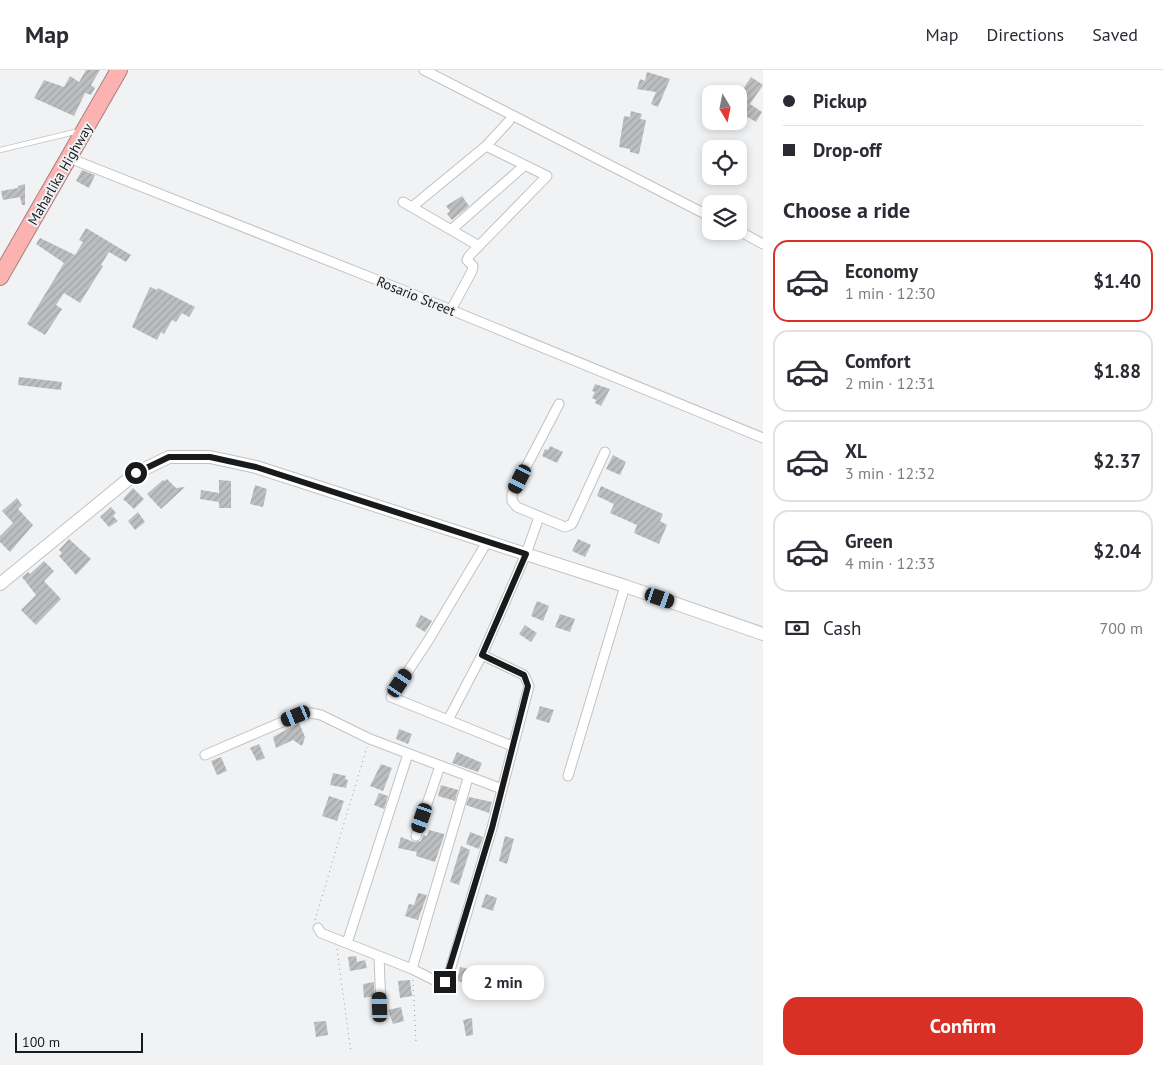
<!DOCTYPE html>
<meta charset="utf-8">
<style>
body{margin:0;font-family:"PT Sans",sans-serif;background:#f2f2f3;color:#2b2b33;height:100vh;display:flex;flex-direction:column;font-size:19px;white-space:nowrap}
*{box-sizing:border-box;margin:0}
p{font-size:16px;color:#7c7c81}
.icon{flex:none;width:28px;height:28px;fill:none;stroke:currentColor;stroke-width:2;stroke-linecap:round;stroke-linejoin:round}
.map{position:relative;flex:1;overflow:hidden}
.sheet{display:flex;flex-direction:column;background:#fff;width:400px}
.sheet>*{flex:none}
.top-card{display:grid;align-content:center;height:110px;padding:0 20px;background:#fff}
.needle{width:32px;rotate:170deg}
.buttons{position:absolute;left:702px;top:15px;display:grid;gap:10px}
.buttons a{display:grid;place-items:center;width:45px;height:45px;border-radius:10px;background:#fff;box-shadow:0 2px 8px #0003;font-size:25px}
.scale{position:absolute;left:15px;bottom:12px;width:128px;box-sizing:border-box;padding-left:5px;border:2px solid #191a1b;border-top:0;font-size:14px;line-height:18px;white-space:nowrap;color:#191a1b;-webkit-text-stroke:4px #f0f2f4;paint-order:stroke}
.end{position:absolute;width:22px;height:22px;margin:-11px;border:6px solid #191a1b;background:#fff;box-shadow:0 0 0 2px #fff}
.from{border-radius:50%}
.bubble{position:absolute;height:35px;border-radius:15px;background:#fff;box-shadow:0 2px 8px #0003;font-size:16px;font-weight:700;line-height:35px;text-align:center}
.car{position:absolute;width:15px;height:30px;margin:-15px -8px;border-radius:6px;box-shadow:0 0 4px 1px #0007;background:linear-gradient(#222 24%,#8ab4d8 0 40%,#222 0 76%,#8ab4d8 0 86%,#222 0)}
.top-card b{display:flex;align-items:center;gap:18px;height:48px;font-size:19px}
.top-card b+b{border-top:1px solid #e1e1e2}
.top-card i{width:12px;height:12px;background:#2b2b33}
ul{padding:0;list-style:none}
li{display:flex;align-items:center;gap:15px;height:82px;margin:0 10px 8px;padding:0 10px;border:2px solid #e1e1e2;border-radius:15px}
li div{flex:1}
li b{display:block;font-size:19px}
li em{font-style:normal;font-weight:700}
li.active{border-color:#d93025}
li>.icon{width:45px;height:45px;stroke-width:1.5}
h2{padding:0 20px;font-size:22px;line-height:60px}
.pay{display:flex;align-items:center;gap:12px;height:55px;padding:0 20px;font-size:19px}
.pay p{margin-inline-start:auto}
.action{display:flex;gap:10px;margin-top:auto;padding:10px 20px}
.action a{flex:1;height:58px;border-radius:15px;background:#d93025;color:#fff;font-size:20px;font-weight:700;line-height:58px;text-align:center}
header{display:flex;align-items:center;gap:30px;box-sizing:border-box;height:70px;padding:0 25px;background:#fff;border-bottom:1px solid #e1e1e2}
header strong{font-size:24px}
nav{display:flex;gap:28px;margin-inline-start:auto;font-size:18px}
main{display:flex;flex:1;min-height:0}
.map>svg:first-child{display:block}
</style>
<header>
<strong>Map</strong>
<nav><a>Map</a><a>Directions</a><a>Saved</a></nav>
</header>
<main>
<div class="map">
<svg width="763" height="995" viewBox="0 0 763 995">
<defs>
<pattern id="building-hatch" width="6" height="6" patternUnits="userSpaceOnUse" patternTransform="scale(1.25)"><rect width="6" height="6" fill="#bcbebf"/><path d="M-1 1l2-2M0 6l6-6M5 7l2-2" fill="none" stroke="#a1a3a4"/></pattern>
</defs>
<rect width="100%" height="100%" fill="#f0f2f4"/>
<path fill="url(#building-hatch)" d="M86,0h14l-9,15 4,3 -4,7 -6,-2 -11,23 -40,-18 10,-18 20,7 6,-11 9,6z
M647,2l23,7 -12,28 -7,-3 5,-12 -19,-3 3,-10 5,2z
M751,7l12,8 -13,19 12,8 -6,10 -17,-10v-17z
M631,41l11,3 -2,5 6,1 -7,34 -9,-2v-3l-11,-2 5,-31 6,1z
M82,100l13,5 -6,13 -13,-7z
M25,114v21h-3l-2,-8 -17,3 -2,-9 17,-3 1,5 -1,-7z
M462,126l7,10 -17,14 -5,-6 3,-3 -4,-5z
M86,158l45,27 -5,7 -17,-10 -8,13 2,1 -23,37 -16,-10 -8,12 6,4 -17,26 -18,-11 37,-61 -28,-19 4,-6 35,17 8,-13 -4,-2z
M150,217l7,3 1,-2 37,19 -6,10 -7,-4 -6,9 -4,-2 -8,14 -3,-2 -4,8 -25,-13z
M19,307l43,5 -1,8 -43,-5z
M595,314l15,5 -9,17 -6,-3 1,-3 -4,-2 3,-6 -3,-1z
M550,376l13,6 -6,11 -15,-7 3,-7 3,1z
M613,385l13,7 -6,13 -14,-6z
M167,409l9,9 9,-1 -24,22 -14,-15 16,-14 2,1z
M219,410l12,1v27h-12v-6l-19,-3 1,-9 18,3z
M255,415l12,4 -4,18 -13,-3z
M601,416l62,28 -3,7 7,4 -8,19 -25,-11 3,-8 -27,-12 4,-9 -17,-8z
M133,418l11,11 -10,10 -11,-10z
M17,428l5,7 -4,4 15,16 -23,27 -10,-10v-6l13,-13 -11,-12z
M111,437l5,6 -3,3 5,5 -9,6 -9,-10z
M138,442l7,10 -10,8 -7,-9z
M69,469l22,20 -15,16 -17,-19 3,-3 -3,-3z
M578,469l13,6 -6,12 -13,-6z
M44,491l10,10 -10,10 17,18 -25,26 -15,-15 15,-15 -14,-18 6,-5 2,2z
M537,531l12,5 -6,15 -12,-5z
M560,544l15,5 -5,13 -15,-5z
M421,545l11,6 -7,11 -10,-6z
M525,555l12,8 -6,9 -12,-8z
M540,636l14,4 -5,13 -13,-4z
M299,653l6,14 -3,9 -9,-6 -17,8 -3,-11z
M399,659l13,5 -4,10 -12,-5z
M259,674l6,14 -8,3 -7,-13z
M457,682l25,11 -4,9 -26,-9z
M221,687l6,14 -10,4 -6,-14z
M381,694l11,4 -9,23 -13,-5z
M333,703l13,3 -1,3 3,1 -2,8 -16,-3z
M441,715l17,5 -3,11 -17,-5z
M379,723l9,3 -4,13 -10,-4z
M329,726l15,5 -7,20 -15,-5z
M469,727l23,5 -3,11 -23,-8z
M429,760l15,4v2l-9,26 -19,-6 1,-4 -19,-4 3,-11 13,5 7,-1 2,-6 4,1z
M470,762l13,5 -4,12 -13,-5z
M505,766l9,3 -7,25 -8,-3z
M461,776l9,4 -11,35 -9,-3z
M418,823l9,2 -9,25 -13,-4 4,-12 5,1z
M486,824l11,4 -4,13 -12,-4z
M356,886l1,6 8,-2 2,8 -17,3 -2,-14z
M460,897l13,3 -3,14 -13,-3z
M410,910l2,16 -12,2 -2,-17z
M374,912v14l-10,2 -1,-14z
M401,937l3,14 -11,3 -5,-14z
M472,948l1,17 -7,1 -3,-16z
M326,951l2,14 -12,2 -2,-15z"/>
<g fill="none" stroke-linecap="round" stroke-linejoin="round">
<g stroke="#c0c2c4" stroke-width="6">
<path id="lane" d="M0,80l79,-19"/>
</g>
<g stroke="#c0c2c4" stroke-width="11">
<path id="street" d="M424,0l287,147
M69,88l336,133 358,147
M403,132l76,44
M412,137l74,-61 23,-25
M451,160l74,-65
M739,161l24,13
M451,240l21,-39 1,-5 -6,-6 2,-4 78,-80 -61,-30
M559,334l-47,90v7l5,6 48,20 7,-3 33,-72
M482,585l-34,65 64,26
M448,650l-57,-23 37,-56 59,-99
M205,685l91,-39 15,-3 10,2 49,24 132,50
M568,706l57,-190
M416,766l24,-70
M318,858l3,5 91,36 26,13h7l3,-5 44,-149 37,-142 -5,-11 -42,-20 44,-101 13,-37
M347,873l61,-189
M379,886l2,51
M412,899l56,-191"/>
</g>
<g stroke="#c0c2c4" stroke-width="14">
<path id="secondary" d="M0,514l136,-111 33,-16h41l46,10 369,119 138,48"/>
</g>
<g stroke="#ac7d7d" stroke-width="18">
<path id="highway" d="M0,207l119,-207"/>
</g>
<path stroke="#97989a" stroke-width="1" stroke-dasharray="1 4" stroke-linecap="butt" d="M315,850l52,-173
M337,879l14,104
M413,910l3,62"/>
<use href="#lane" stroke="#fff" stroke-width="4.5"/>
<use href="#street" stroke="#fff" stroke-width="9"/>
<use href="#secondary" stroke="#fff" stroke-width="12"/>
<use href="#highway" stroke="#fbb3b2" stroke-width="16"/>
</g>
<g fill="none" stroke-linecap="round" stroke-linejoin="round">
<path stroke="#191a1b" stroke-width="6" d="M136,403l33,-16h41l46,10 270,87 -44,101 42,20 4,11 -36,142 -47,154"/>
</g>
<g text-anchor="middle" stroke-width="4" stroke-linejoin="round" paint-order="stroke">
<g font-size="14" fill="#191a1b" stroke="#f0f2f4">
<text transform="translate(60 104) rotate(-60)" y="5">Maharlika Highway</text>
<text transform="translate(416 226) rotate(22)" y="5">Rosario Street</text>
</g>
</g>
</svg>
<div class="buttons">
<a><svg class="needle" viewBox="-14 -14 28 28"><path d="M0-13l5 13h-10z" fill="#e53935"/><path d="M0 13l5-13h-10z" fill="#7c7c81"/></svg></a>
<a><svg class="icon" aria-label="locate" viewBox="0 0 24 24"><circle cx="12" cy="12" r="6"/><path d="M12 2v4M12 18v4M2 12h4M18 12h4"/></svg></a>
<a><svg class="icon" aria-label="layers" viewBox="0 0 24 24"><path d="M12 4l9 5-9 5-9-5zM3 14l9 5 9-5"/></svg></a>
</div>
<div class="scale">100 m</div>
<i class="end from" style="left:136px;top:403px"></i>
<i class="end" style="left:445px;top:912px"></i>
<div class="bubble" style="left:462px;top:895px;width:82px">2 min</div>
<i class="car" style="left:520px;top:409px;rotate:207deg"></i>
<i class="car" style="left:660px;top:528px;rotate:109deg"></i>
<i class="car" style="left:400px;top:613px;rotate:34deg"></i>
<i class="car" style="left:296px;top:646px;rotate:248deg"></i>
<i class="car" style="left:422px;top:748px;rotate:199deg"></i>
<i class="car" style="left:380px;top:937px;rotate:358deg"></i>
</div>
<section class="sheet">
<div class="top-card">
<b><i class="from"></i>Pickup</b>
<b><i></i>Drop-off</b>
</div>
<h2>Choose a ride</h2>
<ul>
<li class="active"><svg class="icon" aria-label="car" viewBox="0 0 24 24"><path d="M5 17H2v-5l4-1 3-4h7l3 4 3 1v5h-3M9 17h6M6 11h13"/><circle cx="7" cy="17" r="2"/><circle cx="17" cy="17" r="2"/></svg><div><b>Economy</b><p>1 min · 12:30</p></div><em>$1.40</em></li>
<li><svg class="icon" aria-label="car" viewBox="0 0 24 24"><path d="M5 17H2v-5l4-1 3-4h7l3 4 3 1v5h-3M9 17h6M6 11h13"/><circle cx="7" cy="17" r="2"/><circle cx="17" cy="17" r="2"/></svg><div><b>Comfort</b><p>2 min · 12:31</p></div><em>$1.88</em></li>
<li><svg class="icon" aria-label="car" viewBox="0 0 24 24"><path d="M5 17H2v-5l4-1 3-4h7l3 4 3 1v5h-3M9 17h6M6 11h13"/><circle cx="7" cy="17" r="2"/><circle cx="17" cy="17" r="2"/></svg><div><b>XL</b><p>3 min · 12:32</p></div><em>$2.37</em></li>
<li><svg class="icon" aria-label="car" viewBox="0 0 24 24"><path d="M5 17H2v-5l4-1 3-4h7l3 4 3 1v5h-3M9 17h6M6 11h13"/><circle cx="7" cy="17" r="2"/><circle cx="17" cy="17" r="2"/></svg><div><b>Green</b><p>4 min · 12:33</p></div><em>$2.04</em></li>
</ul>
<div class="pay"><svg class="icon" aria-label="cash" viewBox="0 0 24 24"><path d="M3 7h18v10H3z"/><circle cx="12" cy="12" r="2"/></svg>Cash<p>700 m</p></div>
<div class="action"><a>Confirm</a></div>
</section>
</main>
